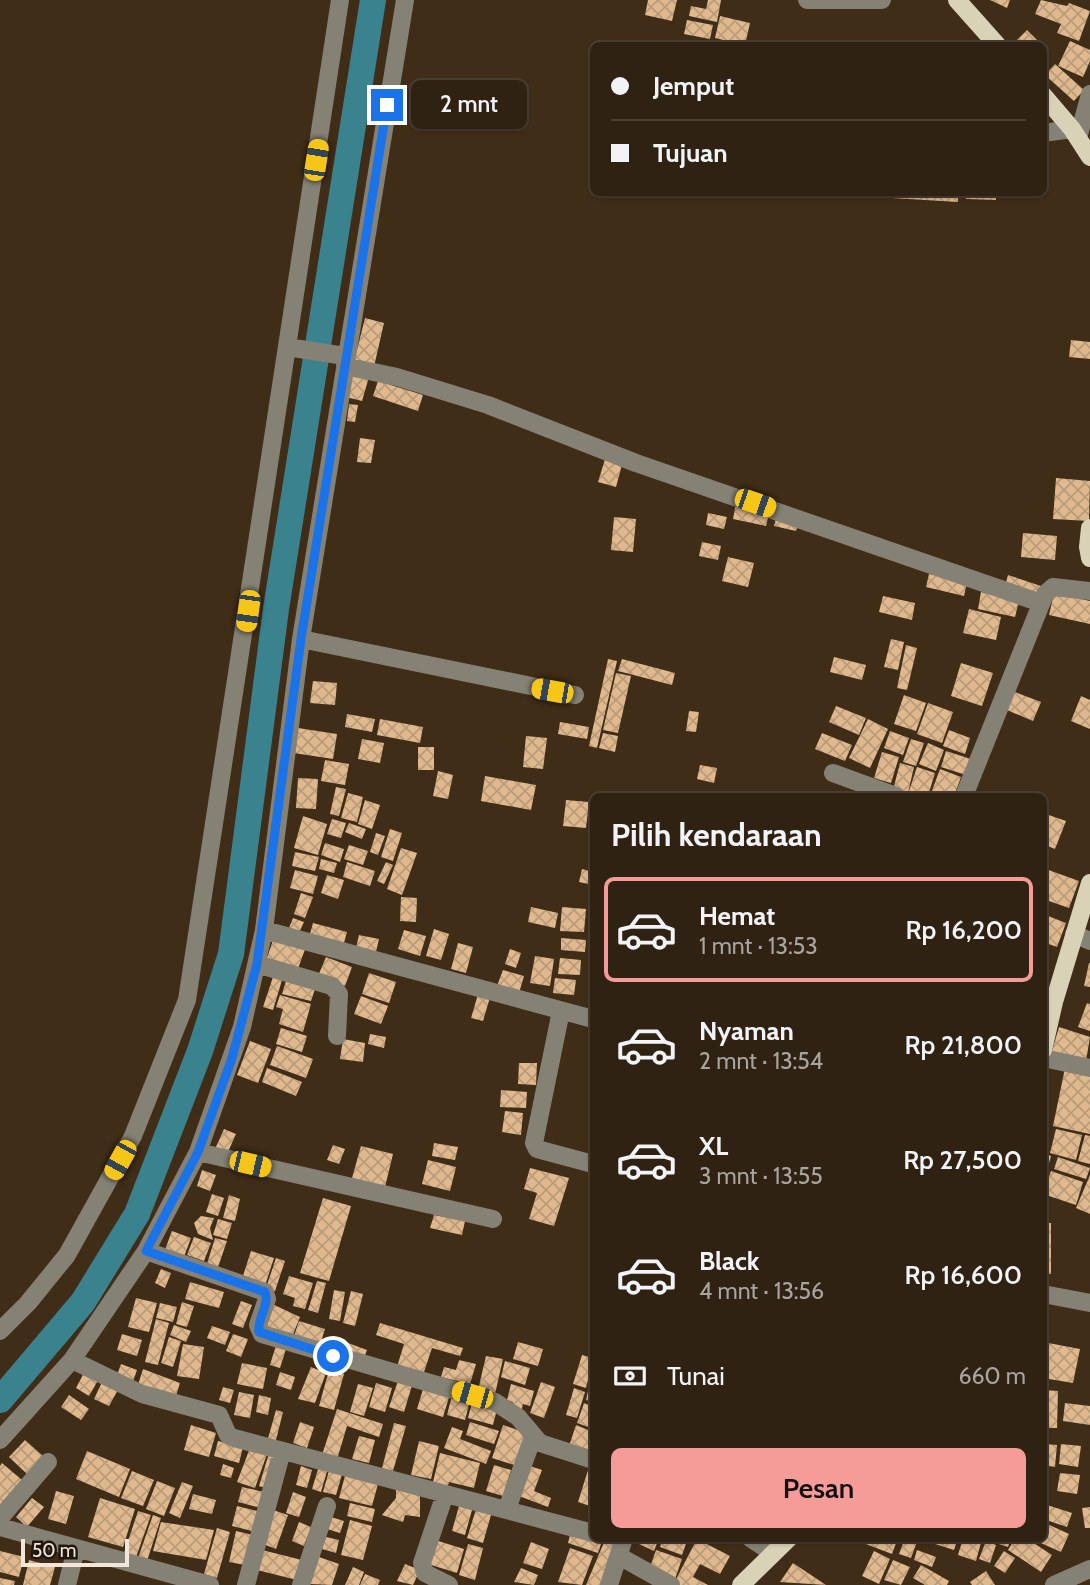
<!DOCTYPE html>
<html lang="id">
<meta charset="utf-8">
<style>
body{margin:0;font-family:Cabin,sans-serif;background:#3c2f20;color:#f1f3f6;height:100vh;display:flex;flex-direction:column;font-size:26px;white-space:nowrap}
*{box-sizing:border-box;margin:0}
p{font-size:23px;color:#a8a49f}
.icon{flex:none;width:38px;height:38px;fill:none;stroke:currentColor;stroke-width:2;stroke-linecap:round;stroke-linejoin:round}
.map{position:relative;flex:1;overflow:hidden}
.side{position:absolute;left:590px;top:793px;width:457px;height:749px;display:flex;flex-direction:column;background:#302212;border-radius:10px;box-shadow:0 2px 5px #0004,0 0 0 2px #4b3f32}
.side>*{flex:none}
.hud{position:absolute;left:590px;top:42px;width:457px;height:154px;border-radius:10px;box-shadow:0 2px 5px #0004,0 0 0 2px #4b3f32;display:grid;align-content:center;height:154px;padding:0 21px;background:#302212}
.scale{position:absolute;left:21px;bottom:18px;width:108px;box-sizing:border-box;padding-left:7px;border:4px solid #f2e6d9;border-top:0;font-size:19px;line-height:24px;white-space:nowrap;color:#f2e6d9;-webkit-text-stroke:5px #20180e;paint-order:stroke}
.end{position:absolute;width:32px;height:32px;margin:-16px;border:9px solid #1a73e8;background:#fff;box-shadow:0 0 0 4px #fff}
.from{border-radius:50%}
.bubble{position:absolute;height:49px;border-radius:10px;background:#302212;box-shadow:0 2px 5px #0004,0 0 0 2px #4b3f32;font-size:23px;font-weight:600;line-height:49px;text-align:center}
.car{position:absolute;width:21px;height:42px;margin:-21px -10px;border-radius:9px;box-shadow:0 0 5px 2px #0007;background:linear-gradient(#f5c518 24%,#345 0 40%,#f5c518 0 76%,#345 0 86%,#f5c518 0)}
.hud b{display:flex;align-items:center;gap:24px;height:66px;font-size:26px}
.hud b+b{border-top:2px solid #4b3f32}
.hud i{width:18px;height:18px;background:#f1f3f6}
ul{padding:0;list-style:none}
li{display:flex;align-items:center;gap:21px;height:105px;margin:0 14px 10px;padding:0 7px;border:4px solid transparent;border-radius:10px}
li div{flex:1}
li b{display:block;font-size:26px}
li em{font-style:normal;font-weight:600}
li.current{border-color:#f59b98}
li>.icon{width:63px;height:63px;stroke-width:1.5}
h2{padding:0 21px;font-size:32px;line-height:84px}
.pay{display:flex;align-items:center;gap:18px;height:77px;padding:0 21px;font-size:26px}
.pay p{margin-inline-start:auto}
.action{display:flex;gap:14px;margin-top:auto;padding:14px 21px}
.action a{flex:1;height:80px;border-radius:10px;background:#f59b98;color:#111;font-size:28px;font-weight:600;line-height:80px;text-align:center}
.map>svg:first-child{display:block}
</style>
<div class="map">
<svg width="1090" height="1585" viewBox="0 0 1090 1585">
<defs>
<pattern id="building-cross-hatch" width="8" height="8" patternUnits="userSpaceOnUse" patternTransform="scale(1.75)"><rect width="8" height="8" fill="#e0b88d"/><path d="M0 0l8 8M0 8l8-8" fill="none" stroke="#ba9b7a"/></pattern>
</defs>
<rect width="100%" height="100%" fill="#402d18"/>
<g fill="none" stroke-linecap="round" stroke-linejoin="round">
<path stroke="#3a838e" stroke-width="26" d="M0,1400l83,-98 54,-88 63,-163 31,-97 45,-345 97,-609"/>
</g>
<path fill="url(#building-cross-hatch)" d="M648,0h29l-5,21 -27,-6z
M708,0h13l-4,22 -28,-6 2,-10 15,3z
M990,0h20l-3,8z
M1041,0l26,6 2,-3 21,8 -11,30 -22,-8 4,-9 -26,-10z
M720,16l30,7 -5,22 -30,-7z
M687,20l26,5 -3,14 -26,-5z
M1027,30l16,16h-22l-5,-5z
M1070,41l20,9v11l-7,16 -25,-11z
M1055,64l29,26 -10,11 -29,-26z
M876,192h82v10l-83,-5z
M966,192h30v8l-30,-1z
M365,318l19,5 -11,48 -20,-5z
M1071,340l19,2v17l-21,-2z
M352,373l17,4 -7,24 -16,-4z
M378,381l45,14 -5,16 -45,-15z
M349,404l9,1 -3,17 -8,-1z
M360,438l15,2 -4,23 -14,-1z
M606,456l17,5 -7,26 -18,-5z
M1056,478l34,3 -1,40 -36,-2z
M736,503l34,7 -4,16 -33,-7z
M708,513l19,4 -3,12 -18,-4z
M777,515l22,5 -3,11 -22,-5z
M614,517l22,2 -3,33 -22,-2z
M1023,533l34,3 -2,24 -34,-3z
M702,542l19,4 -3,14 -19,-4z
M728,557l26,6 -6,24 -26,-6z
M929,574l38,8 -3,14 -38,-9z
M1008,575l33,11 -3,11 -33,-11z
M981,592l38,9 -4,16 -37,-8z
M1054,593l36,8v23l-41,-9z
M883,596l32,7 -3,17 -33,-8z
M969,609l32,8 -5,23 -33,-7z
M891,639l13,3 -6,28 -14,-3z
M906,645l11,3 -10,42 -10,-2z
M834,657l32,8 -4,15 -32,-8z
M608,659l9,2 -20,87 -8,-2z
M622,659l53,14 -3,12 -54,-14z
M961,663l32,10 -11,33 -31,-10z
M616,673l15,3 -13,57 -15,-3z
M313,681l24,2 -2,22 -25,-2z
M1015,692l26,10 -8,19 -26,-11z
M904,695l22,8 -10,28 -22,-7z
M1081,696l9,4v29l-19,-8z
M928,703l25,9 -11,31 -25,-9z
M836,706l30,12 -7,17 -30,-13z
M689,711l10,1 -3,20 -10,-1z
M347,714l28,5 -3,13 -27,-5z
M380,719l43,8 -3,16 -43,-8z
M868,719l20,10 -18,39 -21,-10z
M560,722l29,5 -2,12 -29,-5z
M298,728l39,6 -4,25 -39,-6z
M949,730l21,8 -5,16 -22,-8z
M890,731l19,7 -6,17 -19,-7z
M603,733l15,3 -3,16 -16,-4z
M822,733l30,12 -7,16 -30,-12z
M526,736l21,2 -4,31 -20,-2z
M362,739l22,4 -4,20 -22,-4z
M911,739l13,4 -8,23 -13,-4z
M928,743l16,7 -8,21 -17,-7z
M418,747h16v23h-16z
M946,751l25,8 -5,16 -25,-8z
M882,752l17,5 -8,26 -17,-5z
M325,760l24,4 -4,21 -24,-4z
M900,763l14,4 -6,26 -15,-3z
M700,765l17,3 -3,15 -17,-4z
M917,767l18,6 -7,23 -19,-5z
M940,769l21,8 -7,19h-24z
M438,771l15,4 -5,24 -15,-3z
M485,776l51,9 -5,25 -50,-9z
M298,778l20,1 -2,30 -20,-1z
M336,787l10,2 -7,27 -9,-2z
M348,793l15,4 -6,25 -16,-4z
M365,800l15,5 -8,24 -14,-5z
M566,800l23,2 -3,26 -23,-2z
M1043,813l23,8 -11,28 -12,-5z
M303,816l24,8 -9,31 -24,-7z
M332,819l14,4 -5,15 -14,-4z
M349,823l17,6 -4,10 -17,-7z
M390,829l12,4 -9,28 -12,-4z
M376,833l9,3 -7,19 -8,-3z
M325,843l19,6 -4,13 -19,-7z
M349,845l19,6 -5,14 -19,-6z
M401,848l16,5 -15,42 -15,-6z
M295,852l24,5 -4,14 -23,-5z
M321,859l16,4 -3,10 -15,-4z
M347,862l28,9 -5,15 -27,-9z
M386,862l7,3 -9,19 -7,-3z
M1043,868l36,13 -10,27 -26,-9z
M582,869l11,3v13l-14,-3z
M295,870l23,6 -5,18 -23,-6z
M327,875l17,5 -6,19 -17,-6z
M301,893l12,4 -8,21 -11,-4z
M401,897l16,1 -1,24 -16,-1z
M531,907l27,6 -3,15 -27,-6z
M562,907l24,2 -2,23 -24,-1z
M1043,914l23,9 -9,24 -14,-5z
M293,918l11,4 -7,15 -10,-4z
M313,923l34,9 -5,18 -34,-9z
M434,929l15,5 -8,26 -15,-4z
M404,930l22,6 -6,20 -22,-7z
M275,934l32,10 -11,30 -31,-10z
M359,935l20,4 -4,17 -20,-4z
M561,938l25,2 -1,12 -24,-2z
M458,943l15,4 -7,26 -15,-4z
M510,949l11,4 -5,15 -11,-4z
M535,956l19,3 -4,27 -20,-3z
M326,957l26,10 -7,19 -27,-10z
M560,958l21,2 -1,15 -22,-1z
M1089,963h1v24l-6,-1z
M503,970l21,6 -5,17 -22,-7z
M369,973l27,9 -7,21 -27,-9z
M273,977l9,3 -9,30 -10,-3z
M555,978l21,2 -2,15 -21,-2z
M286,981l29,8 -4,12 -29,-7z
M479,991l12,3 -8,27 -12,-3z
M280,995l31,9 -8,28 -24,-8 4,-15 -7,-2z
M361,996l27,10 -7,18 -27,-10z
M1087,1003l3,1v27l-12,-4z
M1059,1027l31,10 -4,24 -34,-10z
M281,1028l26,8 -5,16 -26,-8z
M370,1034l16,3 -2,11 -16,-4z
M343,1039l22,4 -2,19 -23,-3z
M250,1041l21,8 -13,34 -21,-8z
M277,1046l36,13 -7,19 -36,-13z
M519,1063h18l-1,22 -18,-1z
M267,1068l35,14 -6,14 -34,-14z
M1065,1068l25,5v61l-37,-8z
M501,1090l26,2 -1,16 -26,-1z
M505,1111l18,2 -2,22 -19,-3z
M224,1129l12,5 -9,20 -12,-5z
M1056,1129l26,6 -6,25 -26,-7z
M1085,1135l5,1v28l-12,-3z
M434,1143l24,4 -3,13 -23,-4z
M333,1145l12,4 -6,15 -12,-4z
M361,1146l32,8 -8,33 -33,-9z
M1043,1153l8,3 -7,27 -1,-1z
M1058,1157l32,11 -4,11 -32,-10z
M428,1160l28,7 -6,24 -28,-7z
M530,1168l39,10 -15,48 -25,-7 8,-26 -13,-4z
M202,1170l14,5 -6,16 -13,-5z
M1051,1171l32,11 -7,23 -33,-11z
M1090,1175v39l-14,-6z
M212,1194l12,4 -6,18 -12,-4z
M229,1195l11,4 -5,22 -12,-3z
M323,1198l28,8 -22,75 -29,-8z
M434,1215l31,6 -3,14 -32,-7z
M201,1216l13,2 -4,10 3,12 -15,-6 -4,-11z
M218,1219l14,4 -5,16 -14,-4z
M1043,1223h8v51h-8z
M172,1231l19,7 -9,24 -19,-7z
M194,1237l17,6 -7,18 -17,-6z
M215,1238l12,3 -10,29 -11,-3z
M251,1251l23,7 -10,31 -23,-7z
M276,1258l9,3 -10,30 -9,-3z
M161,1269l10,4 -6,15 -10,-5z
M289,1276l24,7 -8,26 -12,-3 2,-8 -12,-4z
M317,1281l9,2 -8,30 -10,-3z
M190,1282l34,10 -5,16 -34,-9z
M334,1290l11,2 -5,29 -11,-2z
M351,1291l12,3 -8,32 -12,-3z
M136,1298l21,5 -8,29 -21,-5z
M241,1301l11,4 -9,23 -11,-4z
M182,1302l12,4 -7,21 -11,-3z
M160,1303l17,4 -4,15 -17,-4z
M270,1303l30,14 -10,25 -29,-13z
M156,1319l13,4 -11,42 -13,-3z
M299,1321l26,8 -6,19 -26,-9z
M380,1323l83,25 -3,8 -28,-8 -10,30 -26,-8 8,-26 -28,-9z
M174,1325l17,6 -5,11 -16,-7z
M212,1326l18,6 -5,13 -18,-7z
M122,1334l20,6 -5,16 -20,-6z
M233,1334l15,5 -7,18 -15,-6z
M169,1337l12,4 -8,26 -12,-4z
M340,1340l27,10 -5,13 -27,-10z
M518,1342l25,7 -5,17 -25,-7z
M1043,1342l37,7 -7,34 -30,-5z
M183,1344l21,3 -5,32 -22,-3z
M276,1345l10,4 -6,19 -10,-3z
M582,1355l11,3 -7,30 -13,-4z
M486,1356l17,3 -8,35 -17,-4z
M459,1360l17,4 -6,20 -29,-7 3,-10 12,3z
M505,1361l25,7 -5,17 -24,-8z
M242,1363l25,5 -4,21 -26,-5z
M121,1364l16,6 -6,17 -16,-6z
M311,1367l15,6 -11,30 -17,-4z
M86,1369l14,8 -11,19 -13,-8z
M143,1369l37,14 -6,19 -37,-14z
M329,1370l15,4 -10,36 -15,-4z
M280,1372l15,5 -4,13 -15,-5z
M592,1374h1v28l-7,-2z
M399,1378l14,4 -9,30 -15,-5z
M103,1380l16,8 -10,18 -15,-7z
M541,1382l14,5 -11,31 -14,-5z
M376,1383l16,5 -7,24 -16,-5z
M358,1384l15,4 -9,28 -14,-4z
M511,1384l23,7 -4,15 -7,-2 -2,8 -10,-3 2,-7 -6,-2z
M424,1386l26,8 -7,23 -26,-8z
M223,1387l11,3 -4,13 -11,-3z
M574,1388l11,4 -8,26 -11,-3z
M1043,1390l15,1 -1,37h-14z
M239,1392l15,3 -4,23 -16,-3z
M453,1392l18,5 -6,23 -18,-5z
M69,1395l20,14 -8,11 -20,-13z
M259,1395l12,3 -3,17 -12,-3z
M473,1398l25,7 -5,20 -25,-7z
M584,1403l9,4 -2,21 -14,-5z
M1065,1403l25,3v19l-27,-4z
M337,1409l46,15 -4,13 -32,-11 -11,37 -15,-5z
M276,1410l7,2 -8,32 -8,-2z
M300,1422l14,5 -7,21 -14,-5z
M470,1422l29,9 -5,13 -28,-9z
M394,1423l12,3 -13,45 -11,-3z
M191,1425l25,8 -7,24 -25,-7z
M503,1425l24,8 -10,33 -25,-8z
M576,1425l17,7v26l-25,-9z
M452,1427l11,4 -3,8 31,12 -5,13 -42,-16z
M359,1436l16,4 -6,23 -17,-4z
M25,1440l18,16 -16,18 -18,-17z
M218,1441l25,6 -4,16 -25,-7z
M419,1441l20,5 -8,33 -20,-4z
M1045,1444l12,1 -2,22 -12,-2z
M1061,1444l20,2 -3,21 -19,-3z
M250,1448l17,6 -12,34 -18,-6z
M270,1450l10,4 -11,35 -10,-3z
M87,1451l43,18 -11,28 -43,-18z
M440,1453l40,10 -6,25 -25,-6 -1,4 -15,-4z
M2,1463l20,17 -22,26v-40z
M223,1464l11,4 -3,10 -11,-3z
M494,1465l17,5 -8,26 -17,-5z
M301,1466l11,4 -5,18 -11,-3z
M319,1466l9,2 -7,24 -9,-3z
M530,1466l12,4 -8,21 17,7 -3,9 -29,-11z
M330,1467l13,4 -7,24 -13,-3z
M589,1467l4,1v39l-15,-5z
M132,1471l22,9 -11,26 -22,-8z
M346,1472l33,8 -7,26 -33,-8z
M1060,1473l20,2 -3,19 -20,-3z
M157,1481l18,7 -11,28 -18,-7z
M182,1482l11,4 -13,32 -11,-5z
M242,1487l27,6 -4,16 -27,-7z
M396,1488l24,6v23l-15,-2 -2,7 -21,-7 14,-17z
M56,1491l18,5 -8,28 -18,-5z
M293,1492l13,5 -7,20 -13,-4z
M193,1494l23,6 -4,14 -23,-5z
M32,1498l12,9 -17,20 -11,-10z
M100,1498l35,11 -12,38 -35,-10z
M350,1503l25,6 -3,13 -25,-6z
M478,1503l15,5 -10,35 -16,-5z
M1047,1505l25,8 -5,14 -24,-8z
M237,1506l24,6 -5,20 -24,-6z
M459,1506l13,4 -7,25 -13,-4z
M1090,1507v21h-5l-3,-20z
M270,1509l18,6 -12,34 -18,-7z
M138,1511l13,4 -16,45 -12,-4z
M153,1515l8,3 -14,43 -9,-3z
M331,1517l13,4 -4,12 -13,-4z
M350,1520l22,6 -9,34 -22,-5z
M161,1522l53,8 -8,30 -53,-9z
M299,1522l12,5 -7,19 -12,-5z
M1043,1522l26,12 -8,18 -27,-12 9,-2z
M217,1528l13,4 -13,46 -13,-4z
M236,1531l21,5 -7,30 -21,-4z
M571,1531l31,10 -4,12 -30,-10z
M326,1537l13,3 -3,13 -14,-4z
M626,1538h33l-5,13z
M663,1538h25l-6,17 -22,-8z
M859,1538h39l-6,16 -34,-13z
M905,1538l13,1 -7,19 -12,-4z
M937,1538h21l-4,12 -19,-6z
M963,1538l19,1 -6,22 -18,-6z
M995,1538h16l-3,9 -15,-5z
M1015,1538h11l26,17 -11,17 -33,-22z
M697,1539l33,17 -10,18 -20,-10 -7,13 15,8h-30l-4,-2z
M435,1540l29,9 -7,24 -29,-9z
M605,1540l15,6 -17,39h-17z
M986,1541l10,4 -6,18 -11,-4z
M531,1542l18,7 -7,20 -19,-6z
M468,1544l15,4 -8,32 -16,-5z
M570,1548l23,8 -11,29 -24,-3z
M262,1550l40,10 -5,20 -40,-10z
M656,1550l26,9 -7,20 -26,-9z
M917,1550l19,7 -4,10 -18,-7z
M0,1551l24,6 -5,20 -19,-5z
M874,1551l16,8 -11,25 -17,-8z
M1004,1551l11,7 -10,15 -11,-7z
M319,1557l20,7 -7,21 -22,-1z
M29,1560l26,7 -5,18h-27z
M893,1560l17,7 -9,18 -17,-5z
M793,1563l33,22 -46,-3z
M405,1564l15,6 -7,15 -16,-4z
M921,1565l28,16 -2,4h-22l-12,-7z
M353,1567l11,5 -5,13h-14z
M521,1568l17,7 -4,10 -20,-3z
M986,1571l9,14h-23l-2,-3z
M365,1574l15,6 -2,5h-18z
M0,1578l15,3 -1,4h-14z"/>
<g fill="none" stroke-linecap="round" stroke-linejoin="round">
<path stroke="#858275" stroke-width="18" d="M807,0h75
M1043,133l29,-4
M1078,138l12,-44
M287,347l58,9
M345,366l52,11 91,28 148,58 405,140
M301,639l274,56
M833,773l63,23
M964,796l81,-202 8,-7 37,4
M264,930l329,89
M1074,934l16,7
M257,964l75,22 7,8 -2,42
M561,1011l-27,132 3,6 56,15
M1043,1058l47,10
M198,1152l295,67
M146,1251l119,41 2,7 -9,26 4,9 233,68 23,15 22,26 53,17
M1043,1294l47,9
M0,1331l28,-28 39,-48 66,-119 54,-136 153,-1000
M72,1360l70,34 77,21 9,20 6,3 359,95
M0,1440l72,-80 74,-109 52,-99 44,-125 22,-97 37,-291 104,-639
M445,1494l-23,69 3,10 24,12
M507,1509l26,-72
M0,1518l48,-56
M0,1527l210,58
M750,1538l23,15
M619,1556l52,29
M67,1585l9,-36
M246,1585l36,-134
M301,1585l26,-79
M609,1585l15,-47
M1054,1585l36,-16"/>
<path stroke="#d9d2b7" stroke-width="18" d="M957,0l41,46
M1043,95l29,34 18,28
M1090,528l-2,19 2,11
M1043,1050l11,-48 36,-119
M741,1585l48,-47"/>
</g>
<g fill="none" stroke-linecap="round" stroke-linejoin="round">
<path stroke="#1a73e8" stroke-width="9" d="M333,1356l-74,-24c-2,-14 11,-27 6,-40l-119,-41 52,-99 34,-94 25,-94 44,-325 86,-534"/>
</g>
</svg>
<div class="scale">50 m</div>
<i class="end from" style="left:333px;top:1356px"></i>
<i class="end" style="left:387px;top:105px"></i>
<div class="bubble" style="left:411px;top:80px;width:116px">2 mnt</div>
<i class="car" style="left:316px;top:160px;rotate:9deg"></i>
<i class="car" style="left:755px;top:503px;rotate:109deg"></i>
<i class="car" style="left:248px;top:611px;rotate:188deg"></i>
<i class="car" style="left:552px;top:691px;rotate:280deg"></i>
<i class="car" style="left:120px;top:1160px;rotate:209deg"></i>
<i class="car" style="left:250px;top:1164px;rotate:103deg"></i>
<i class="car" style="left:472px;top:1395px;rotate:286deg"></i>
<div class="hud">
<b><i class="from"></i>Jemput</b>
<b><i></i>Tujuan</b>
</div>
<section class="side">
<h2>Pilih kendaraan</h2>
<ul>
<li class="current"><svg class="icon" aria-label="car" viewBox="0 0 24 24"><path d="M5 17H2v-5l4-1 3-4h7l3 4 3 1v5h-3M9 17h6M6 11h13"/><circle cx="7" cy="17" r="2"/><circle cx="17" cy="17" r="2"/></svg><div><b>Hemat</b><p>1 mnt · 13:53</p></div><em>Rp 16,200</em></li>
<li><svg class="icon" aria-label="car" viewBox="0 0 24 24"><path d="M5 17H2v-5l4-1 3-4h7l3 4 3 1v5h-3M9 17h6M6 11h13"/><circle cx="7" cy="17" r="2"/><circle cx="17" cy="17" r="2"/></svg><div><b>Nyaman</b><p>2 mnt · 13:54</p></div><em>Rp 21,800</em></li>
<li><svg class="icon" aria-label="car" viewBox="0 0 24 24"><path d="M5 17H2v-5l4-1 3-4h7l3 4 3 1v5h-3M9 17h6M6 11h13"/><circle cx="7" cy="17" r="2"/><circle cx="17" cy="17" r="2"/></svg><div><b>XL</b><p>3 mnt · 13:55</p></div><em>Rp 27,500</em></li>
<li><svg class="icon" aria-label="car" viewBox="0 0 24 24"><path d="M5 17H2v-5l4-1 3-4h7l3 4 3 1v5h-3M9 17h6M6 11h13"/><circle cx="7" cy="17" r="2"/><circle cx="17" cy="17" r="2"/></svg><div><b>Black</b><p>4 mnt · 13:56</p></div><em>Rp 16,600</em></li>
</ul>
<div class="pay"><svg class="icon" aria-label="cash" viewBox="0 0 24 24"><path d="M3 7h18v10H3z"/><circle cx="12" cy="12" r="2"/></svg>Tunai<p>660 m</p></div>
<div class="action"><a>Pesan</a></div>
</section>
</div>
